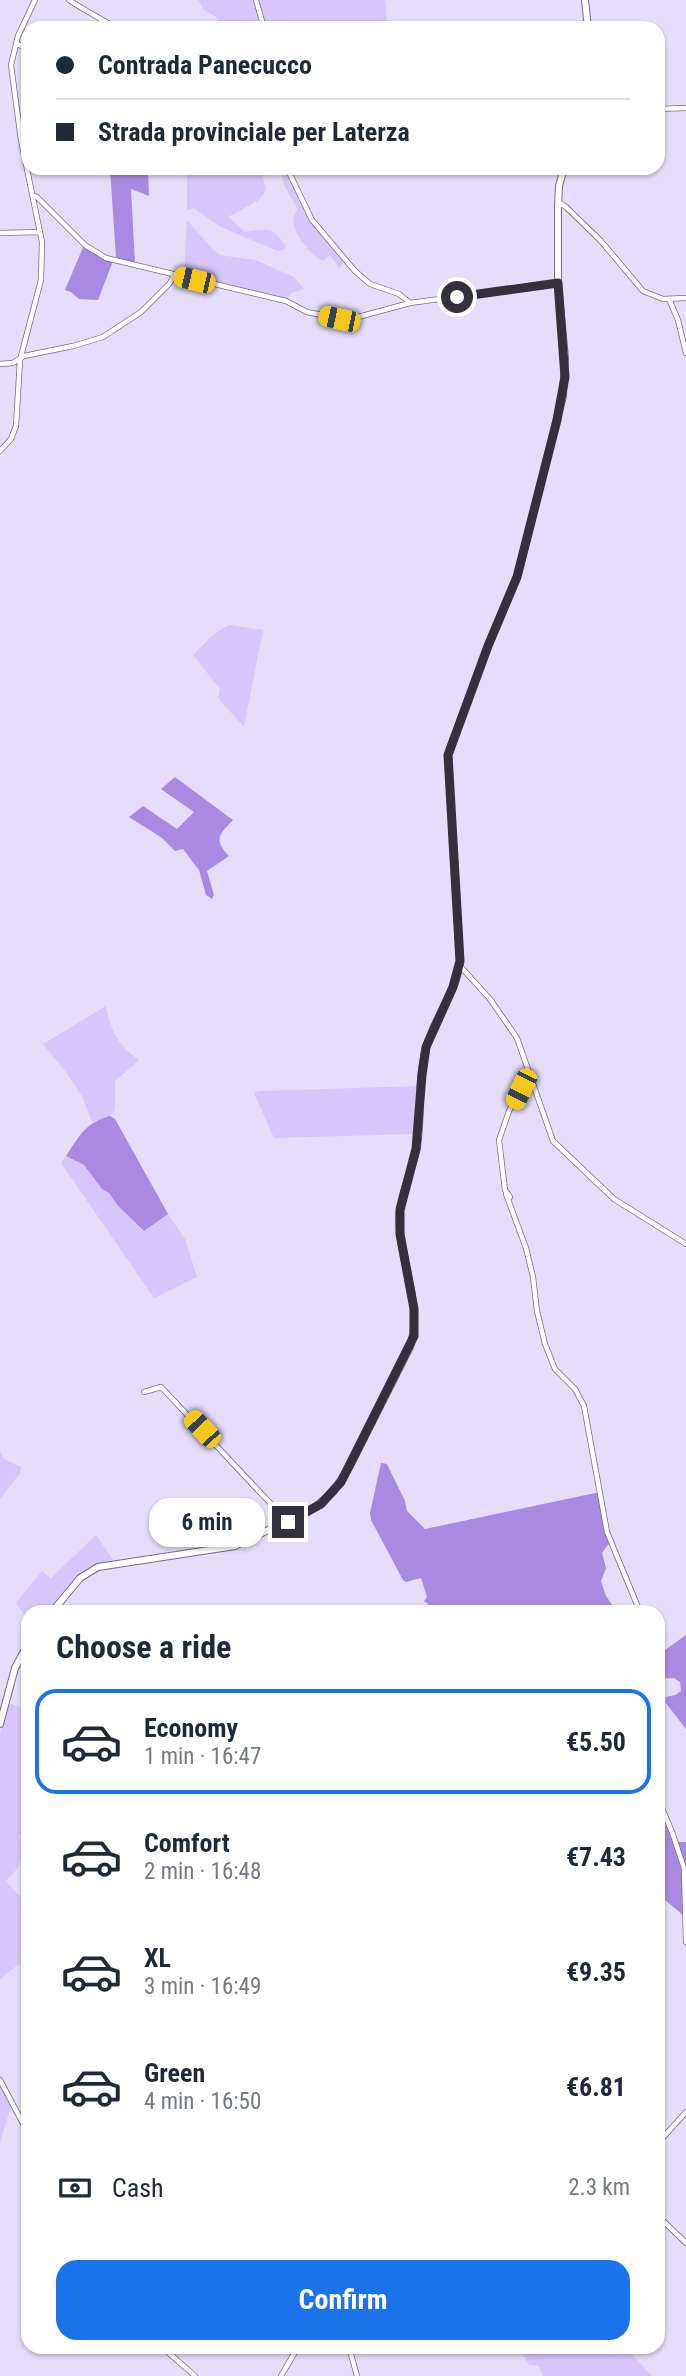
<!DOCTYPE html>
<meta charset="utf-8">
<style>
body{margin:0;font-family:"Roboto Condensed",sans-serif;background:#f2f2f3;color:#1f2937;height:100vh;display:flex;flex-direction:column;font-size:26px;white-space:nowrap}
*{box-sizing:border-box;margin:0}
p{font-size:23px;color:#747a83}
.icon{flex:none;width:38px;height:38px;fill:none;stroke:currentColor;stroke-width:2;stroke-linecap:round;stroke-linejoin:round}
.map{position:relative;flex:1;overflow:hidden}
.panel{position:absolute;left:21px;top:1605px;width:644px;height:749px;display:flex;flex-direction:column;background:#fff;border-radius:21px;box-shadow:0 2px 5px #0004}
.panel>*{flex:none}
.guide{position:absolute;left:21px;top:21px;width:644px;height:154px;border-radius:21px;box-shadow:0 2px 5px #0004;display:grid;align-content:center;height:154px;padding:0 35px;background:#fff}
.end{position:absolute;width:32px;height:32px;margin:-16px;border:9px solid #34303e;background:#fff;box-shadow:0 0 0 4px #fff}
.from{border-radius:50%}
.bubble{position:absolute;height:49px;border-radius:21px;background:#fff;box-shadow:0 2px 5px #0004;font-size:23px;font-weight:700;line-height:49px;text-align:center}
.car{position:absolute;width:21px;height:42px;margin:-21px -10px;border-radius:9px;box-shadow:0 0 5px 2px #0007;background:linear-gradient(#f5c518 24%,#345 0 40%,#f5c518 0 76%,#345 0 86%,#f5c518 0)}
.guide b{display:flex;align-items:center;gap:24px;height:66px;font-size:26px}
.guide b+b{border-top:2px solid #e0e1e3}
.guide i{width:18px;height:18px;background:#1f2937}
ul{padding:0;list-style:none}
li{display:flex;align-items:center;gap:21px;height:105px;margin:0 14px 10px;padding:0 21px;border:4px solid transparent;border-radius:21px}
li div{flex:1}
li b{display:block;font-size:26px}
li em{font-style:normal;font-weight:700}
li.on{border-color:#1a73e8}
li>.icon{width:63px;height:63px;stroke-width:1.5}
h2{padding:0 35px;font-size:32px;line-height:84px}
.pay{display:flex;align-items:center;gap:18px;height:77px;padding:0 35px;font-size:26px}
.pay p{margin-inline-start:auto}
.action{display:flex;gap:14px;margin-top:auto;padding:14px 35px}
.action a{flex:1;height:80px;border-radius:21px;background:#1a73e8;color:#fff;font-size:28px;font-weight:700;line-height:80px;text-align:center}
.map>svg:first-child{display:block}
</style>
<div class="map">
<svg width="686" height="2376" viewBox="0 0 686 2376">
<rect width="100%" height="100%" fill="#e5ddfa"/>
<path fill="#d6c6fb" d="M198,0h187l3,28h-163l-10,-12 -11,-6z
M187,168h74l5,22 -7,10 -31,17 17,15c25,-3 26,-6 41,14l-3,4 -6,1 -58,-25 -25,-18 -7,2z
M280,168h7l26,54 33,38 -7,8 -9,-13 -7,6c-11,-4 -26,-24 -29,-35 -2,-7 0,-11 4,-17l-13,-22z
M187,220l26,30 7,5 35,5 39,17 10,12 -13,4 -4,6 -103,-24z
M229,625l34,5 -19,97 -26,-29 2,-9 -27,-34 21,-21z
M106,1006c4,24 13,41 33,54l-24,21v29l-6,7 -17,5 -10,-26 -16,-24 -23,-28z
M419,1086l-3,48 -142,4 -20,-45 5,-2z
M66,1156l18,9 18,24 7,4 9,13 25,25 25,-17 17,25 12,38 -43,21 -93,-135z
M0,1452l4,7 17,8 -1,6 -20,26z
M96,1535l17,25c-33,9 -43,26 -63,52h-22v8l-12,-17 26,-32 9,7z
M8,1703l20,7v41l-6,7 6,18v52l-9,8 5,12 -6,20 -12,13 12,14 10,3v72l-9,-6 -19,15v-246z
M0,2081l12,23 -12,38z
M519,2347h106l27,29h-109l-5,-10 -9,-1z"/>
<path fill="#a88ae2" d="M110,168h77v6l-39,-2 1,24 -18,-7 4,74 -19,-6z
M84,245l15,12 14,4 -15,39 -19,-1 -8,-7 -6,-2z
M175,777l58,43c-14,15 -20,19 -4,36l-22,15 7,24 -2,4 -6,-4 -7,-25 -16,-21 -8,2 -13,-13 -33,-21 14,-11 34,23 17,-17 -33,-23z
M110,1116l5,3 53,95 -24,17 -26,-25 -9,-13 -7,-4 -18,-24 -18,-9c14,-21 19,-33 44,-40z
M381,1463l6,1 18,37 2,10 18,18 175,-37 10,50 -8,11 4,15 -5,13 5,15 11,16h-179l-14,-11 3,-4 -6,-19 -15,4 -3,-2 -32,-60 -1,-7z
M686,1635v94l-21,-27 1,-5 9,-2 6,-4 -1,-9 -6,-4 -16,1v-24z
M658,1796l19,46h9v108l-3,-35 -25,-21z"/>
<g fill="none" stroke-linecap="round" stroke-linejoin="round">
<g stroke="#756c8b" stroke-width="6">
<path id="street" d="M69,0c15,10 31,18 47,28
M256,0l8,28
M16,43l12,7
M658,109l28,-1
M287,168l25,52 43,51 15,13 29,10 11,9 148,-20
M33,196l4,1 48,48 21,13 180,43 21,11 40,8 63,-17
M558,202l8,5 34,33 43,51 20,8 23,-1
M0,233l40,-1
M669,299l9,21 8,33
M0,364l13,-1 11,-7 49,-10 30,-9 38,-25 29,-29 4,-8
M0,451l11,-12 5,-13 4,-66 21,-80 1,-38 -21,-102 -10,-75 7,-29 17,-36
M460,966l30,33 27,39 36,103 61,58 72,45
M506,1194l20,54 7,29 4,34 8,33 10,25 20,20 9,17 23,126 33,80
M510,1197l-5,-7 -6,-50 10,-29 20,-38
M144,1392l17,-5 2,2 124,132
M658,1799l14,33 12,36 2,74
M0,2080l28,53
M658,2143l28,-31
M658,2216l28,27
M162,2347l33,29
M349,2347l8,29
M281,2376l17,-29"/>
</g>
<g stroke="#756c8b" stroke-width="8">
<path id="secondary" d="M585,0l3,28
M52,1612l28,-34 18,-11 137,-21 79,-38 19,-16 17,-26 60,-119c15,-45 -15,-92 -10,-138 3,-21 13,-41 17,-62 5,-34 0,-69 10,-102 8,-29 30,-53 33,-84l-12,-206 40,-109 29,-69 46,-181 2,-38 -7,-75v-75l1,-22 5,-18
M0,1724l15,-56 13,-24"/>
</g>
<use href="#street" stroke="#fff" stroke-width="4.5"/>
<use href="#secondary" stroke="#fff" stroke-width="6"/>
</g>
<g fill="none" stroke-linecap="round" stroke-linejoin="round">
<path stroke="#34303e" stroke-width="9" d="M288,1522l33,-18 20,-22 73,-146v-27l-14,-75v-24l16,-61 6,-74 4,-28 27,-60 7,-26 -12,-206 40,-109 29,-69 40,-157 8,-43 -7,-94 -101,14"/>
</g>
</svg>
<i class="end from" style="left:457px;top:297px"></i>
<i class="end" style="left:288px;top:1522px"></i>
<div class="bubble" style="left:149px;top:1498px;width:116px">6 min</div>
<i class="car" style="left:194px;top:280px;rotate:283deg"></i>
<i class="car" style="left:339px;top:319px;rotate:282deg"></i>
<i class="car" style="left:521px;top:1089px;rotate:206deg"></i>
<i class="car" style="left:202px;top:1429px;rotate:317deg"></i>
<div class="guide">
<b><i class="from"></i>Contrada Panecucco</b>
<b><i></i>Strada provinciale per Laterza</b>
</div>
<section class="panel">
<h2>Choose a ride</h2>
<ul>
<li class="on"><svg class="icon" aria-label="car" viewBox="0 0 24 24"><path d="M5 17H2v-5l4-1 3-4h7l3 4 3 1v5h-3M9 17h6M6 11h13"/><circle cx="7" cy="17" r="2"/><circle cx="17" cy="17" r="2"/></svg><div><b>Economy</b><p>1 min · 16:47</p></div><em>€5.50</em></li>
<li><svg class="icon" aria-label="car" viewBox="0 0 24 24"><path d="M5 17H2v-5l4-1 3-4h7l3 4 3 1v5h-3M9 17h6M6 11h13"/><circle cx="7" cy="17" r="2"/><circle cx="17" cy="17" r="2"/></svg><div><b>Comfort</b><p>2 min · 16:48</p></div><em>€7.43</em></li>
<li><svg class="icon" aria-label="car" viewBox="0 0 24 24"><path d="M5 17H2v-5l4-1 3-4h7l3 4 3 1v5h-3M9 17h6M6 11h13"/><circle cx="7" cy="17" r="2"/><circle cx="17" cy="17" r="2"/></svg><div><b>XL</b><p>3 min · 16:49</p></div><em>€9.35</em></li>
<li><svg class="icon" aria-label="car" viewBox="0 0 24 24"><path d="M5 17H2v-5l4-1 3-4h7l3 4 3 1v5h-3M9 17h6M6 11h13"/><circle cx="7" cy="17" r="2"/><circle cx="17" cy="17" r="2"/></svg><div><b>Green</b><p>4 min · 16:50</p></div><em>€6.81</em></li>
</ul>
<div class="pay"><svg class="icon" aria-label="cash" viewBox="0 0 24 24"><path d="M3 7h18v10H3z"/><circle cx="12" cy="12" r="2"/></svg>Cash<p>2.3 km</p></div>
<div class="action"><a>Confirm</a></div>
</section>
</div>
